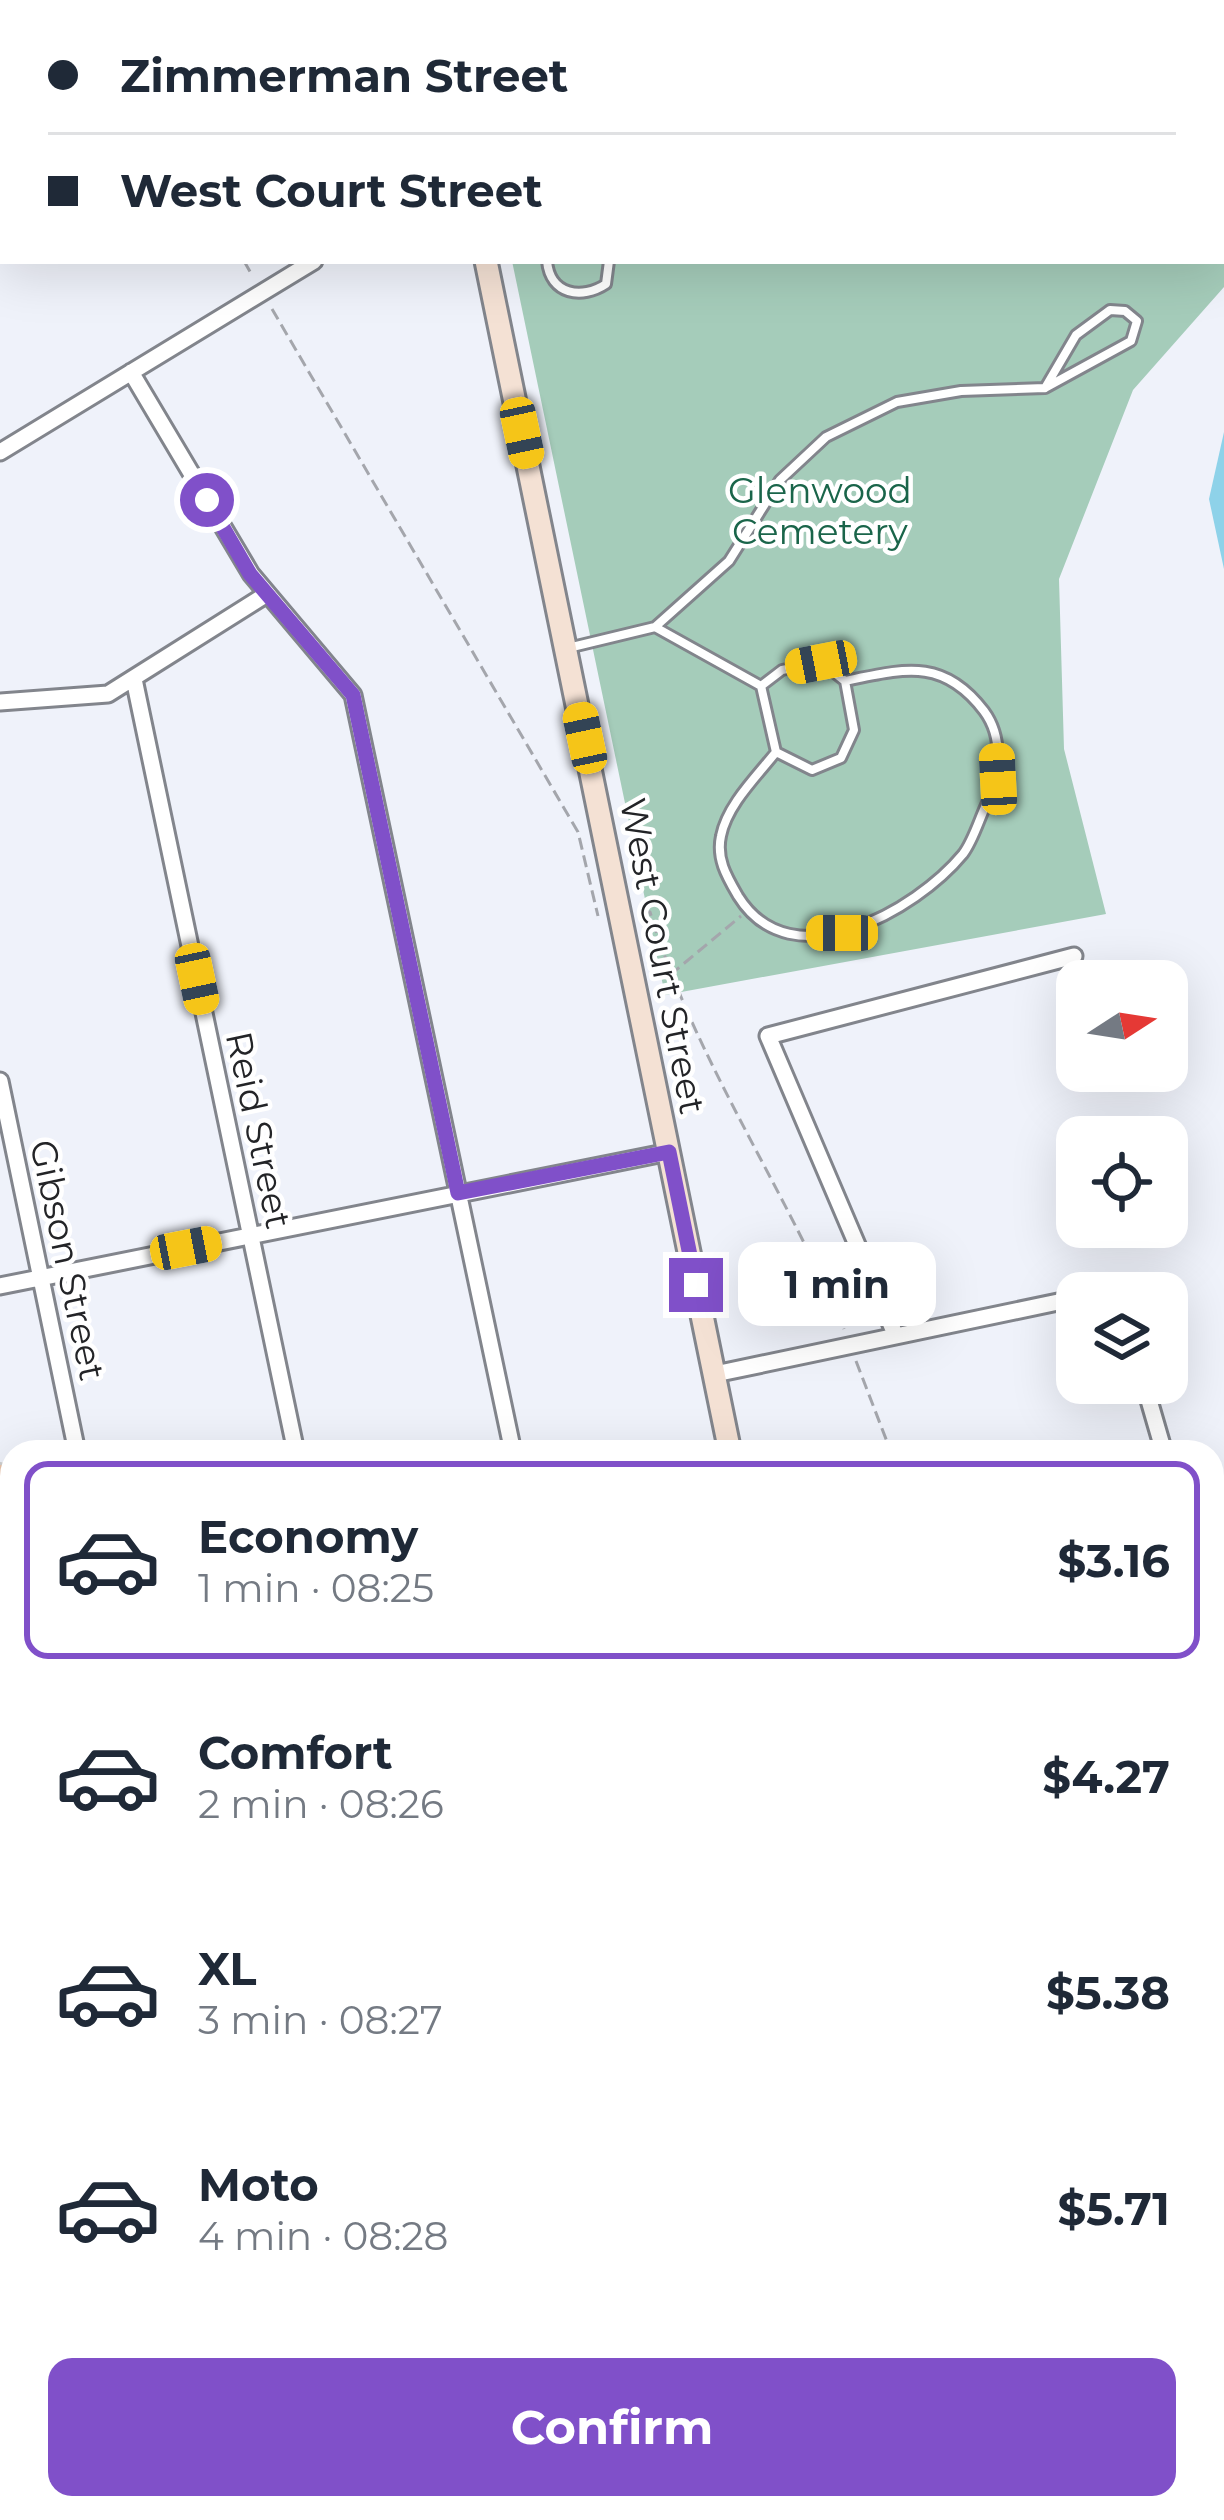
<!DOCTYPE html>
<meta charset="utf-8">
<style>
body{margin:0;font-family:Montserrat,sans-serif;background:#f2f2f3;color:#1f2937;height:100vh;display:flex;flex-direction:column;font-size:45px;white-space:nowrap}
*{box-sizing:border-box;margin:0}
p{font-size:39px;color:#747a83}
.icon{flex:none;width:66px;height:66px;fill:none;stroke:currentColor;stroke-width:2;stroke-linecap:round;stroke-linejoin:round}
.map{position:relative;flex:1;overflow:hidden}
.details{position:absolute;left:0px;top:1440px;width:1224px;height:1080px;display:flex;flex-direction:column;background:#fff;border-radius:36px 36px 0 0;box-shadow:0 12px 48px #0002}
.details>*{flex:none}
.top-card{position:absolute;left:0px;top:0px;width:1224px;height:264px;box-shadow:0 12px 48px #0002;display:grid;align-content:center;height:264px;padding:0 48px;background:#fff}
.needle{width:78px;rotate:78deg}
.fabs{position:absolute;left:1056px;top:960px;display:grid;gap:24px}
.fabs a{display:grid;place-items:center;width:132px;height:132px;border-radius:24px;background:#fff;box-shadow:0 12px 48px #0002;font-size:60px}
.end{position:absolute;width:54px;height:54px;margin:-27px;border:15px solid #8050c9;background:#fff;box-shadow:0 0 0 6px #fff}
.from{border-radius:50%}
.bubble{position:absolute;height:84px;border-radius:24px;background:#fff;box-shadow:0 12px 48px #0002;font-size:39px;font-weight:700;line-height:84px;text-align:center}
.car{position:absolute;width:36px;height:72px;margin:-36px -18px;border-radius:15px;box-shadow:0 0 9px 3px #0007;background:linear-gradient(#f5c518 24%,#345 0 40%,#f5c518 0 76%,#345 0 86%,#f5c518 0)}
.top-card b{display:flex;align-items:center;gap:42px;height:114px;font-size:45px}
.top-card b+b{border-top:3px solid #e0e1e3}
.top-card i{width:30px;height:30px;background:#1f2937}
ul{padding:21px 0 0;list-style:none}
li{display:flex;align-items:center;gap:36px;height:198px;margin:0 24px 18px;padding:0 24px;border:6px solid transparent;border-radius:24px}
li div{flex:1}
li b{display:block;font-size:45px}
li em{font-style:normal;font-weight:700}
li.selected{border-color:#8050c9}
li>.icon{width:108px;height:108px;stroke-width:1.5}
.primary-button{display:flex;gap:24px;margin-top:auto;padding:24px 48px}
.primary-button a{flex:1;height:138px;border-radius:24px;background:#8050c9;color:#fff;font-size:48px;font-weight:700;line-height:138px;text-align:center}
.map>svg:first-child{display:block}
</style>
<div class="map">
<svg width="1224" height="2520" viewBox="0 0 1224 2520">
<rect width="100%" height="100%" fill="#eff2fa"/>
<path fill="#f6e1ef" d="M684,2508h251l2,12h-107l-3,-9 -38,9h-102z
M994,2508h182l4,12h-183z"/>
<path fill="#a5ccba" d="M458,0h766v287l-91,103 -74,189 5,170 42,165 -441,81 -153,-734h709v-258z
M1224,2108v412h-27l-4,-12h19v-397z"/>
<path fill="#8ed2e9" d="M1224,432v137l-15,-70z"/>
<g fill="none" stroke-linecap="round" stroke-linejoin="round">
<g stroke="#82858c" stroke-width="14">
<path id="lane" d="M1052,0l1,3
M613,3v-3
M836,3l2,-3
M1221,26l3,-4
M1221,67l3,1
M547,261c3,34 35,39 59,23l3,-23
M655,627l106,59 15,66c-19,24 -49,53 -55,84 -5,23 6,41 17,60 53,86 178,15 225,-42 10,-13 16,-34 23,-49 14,-30 18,-67 -2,-94 -41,-54 -80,-42 -139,-30l-24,-19 -39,8 -21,16
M568,648l87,-21 74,-66 51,-81 46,-43 71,-35 64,-11 84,-3 86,-47 6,-20 -12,-10 -15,-1 -34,25 -31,53
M776,752l36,18 29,-12 13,-28 -9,-49"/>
</g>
<g stroke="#82858c" stroke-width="21">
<path id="street" d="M267,0l1,3
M0,128l3,-2
M131,372l120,202 102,121 160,757
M0,452l314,-191
M134,679l162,773
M0,702l108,-8 159,-100
M0,1081l77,371
M0,1286l669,-134
M1105,1293h13
M895,1334l-127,-298 306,-80
M715,1374l362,-76
M1144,1383l20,69
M0,1936l12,20
M0,2048l12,-3
M1212,2068l12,-3
M0,2422l12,-3
M390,2508l3,12
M672,2508l2,12
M1095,2520l31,-12"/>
</g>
<g stroke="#82858c" stroke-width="27">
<path id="secondary" d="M432,0l1,3
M486,261l244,1191
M951,2508l3,12"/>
</g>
<g stroke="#cfcfcf" stroke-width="30">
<path id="primary" d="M0,1477l12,20
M876,2508l13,12"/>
</g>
<path stroke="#a4a6ac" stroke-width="3" stroke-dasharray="12 6" stroke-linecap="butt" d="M90,0l2,3
M244,261l8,14
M272,309l306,523 20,84
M642,911l8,1c44,146 135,276 194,417
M670,975l71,-59
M856,1361l35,91
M1212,2217l12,10
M1198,2508l4,12"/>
<use href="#lane" stroke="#fff" stroke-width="8"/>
<use href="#street" stroke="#fff" stroke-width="15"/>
<use href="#secondary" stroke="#f4e1d4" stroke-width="21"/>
<use href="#primary" stroke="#e9c3a9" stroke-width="24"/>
</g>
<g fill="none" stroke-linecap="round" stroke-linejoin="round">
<path stroke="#8050c9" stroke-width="15" d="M207,500l43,74 103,121 105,498 211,-41 27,133"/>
</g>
<g text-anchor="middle" stroke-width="9" stroke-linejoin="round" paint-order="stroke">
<g font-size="36" fill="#1a654a" stroke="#fff">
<text x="820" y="503">Glenwood<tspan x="820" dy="41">Cemetery</tspan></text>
</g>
<g font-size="36" fill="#232427" stroke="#fff">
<text transform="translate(663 956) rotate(79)" y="13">West Court Street</text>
<text transform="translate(259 1130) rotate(78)" y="13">Reid Street</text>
<text transform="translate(68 1260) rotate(78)" y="13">Gibson Street</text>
</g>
</g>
</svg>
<div class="fabs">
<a><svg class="needle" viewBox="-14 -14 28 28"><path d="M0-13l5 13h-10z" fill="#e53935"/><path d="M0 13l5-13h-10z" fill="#747a83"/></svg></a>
<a><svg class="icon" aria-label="locate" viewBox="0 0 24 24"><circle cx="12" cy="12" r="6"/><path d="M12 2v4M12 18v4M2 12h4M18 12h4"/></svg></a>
<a><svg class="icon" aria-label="layers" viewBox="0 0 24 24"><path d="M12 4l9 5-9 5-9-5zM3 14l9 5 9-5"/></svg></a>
</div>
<i class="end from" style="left:207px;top:500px"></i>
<i class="end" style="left:696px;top:1285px"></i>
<div class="bubble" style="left:738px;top:1242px;width:198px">1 min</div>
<i class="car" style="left:522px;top:433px;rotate:168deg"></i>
<i class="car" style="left:821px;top:662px;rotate:259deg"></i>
<i class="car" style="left:585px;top:738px;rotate:348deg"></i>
<i class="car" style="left:998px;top:779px;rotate:357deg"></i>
<i class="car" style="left:842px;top:933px;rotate:270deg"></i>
<i class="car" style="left:197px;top:979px;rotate:168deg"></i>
<i class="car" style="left:186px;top:1248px;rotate:79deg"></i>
<div class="top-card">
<b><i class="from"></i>Zimmerman Street</b>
<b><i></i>West Court Street</b>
</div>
<section class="details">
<ul>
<li class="selected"><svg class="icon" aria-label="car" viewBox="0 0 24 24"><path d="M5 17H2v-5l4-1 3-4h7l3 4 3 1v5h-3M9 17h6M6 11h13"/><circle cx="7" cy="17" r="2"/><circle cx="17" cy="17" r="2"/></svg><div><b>Economy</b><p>1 min · 08:25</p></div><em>$3.16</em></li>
<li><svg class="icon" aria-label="car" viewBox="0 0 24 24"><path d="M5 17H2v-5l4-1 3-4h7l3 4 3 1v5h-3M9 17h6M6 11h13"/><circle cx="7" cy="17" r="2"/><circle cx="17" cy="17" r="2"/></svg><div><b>Comfort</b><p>2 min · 08:26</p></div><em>$4.27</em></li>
<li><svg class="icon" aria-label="car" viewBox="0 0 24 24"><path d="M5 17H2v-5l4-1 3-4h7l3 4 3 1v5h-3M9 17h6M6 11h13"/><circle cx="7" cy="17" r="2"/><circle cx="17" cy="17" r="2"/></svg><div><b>XL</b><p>3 min · 08:27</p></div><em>$5.38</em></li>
<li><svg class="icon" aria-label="car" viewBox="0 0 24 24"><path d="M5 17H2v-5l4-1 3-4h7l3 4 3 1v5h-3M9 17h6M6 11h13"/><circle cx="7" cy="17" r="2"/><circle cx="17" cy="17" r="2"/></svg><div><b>Moto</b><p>4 min · 08:28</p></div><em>$5.71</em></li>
</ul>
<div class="primary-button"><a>Confirm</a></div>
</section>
</div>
